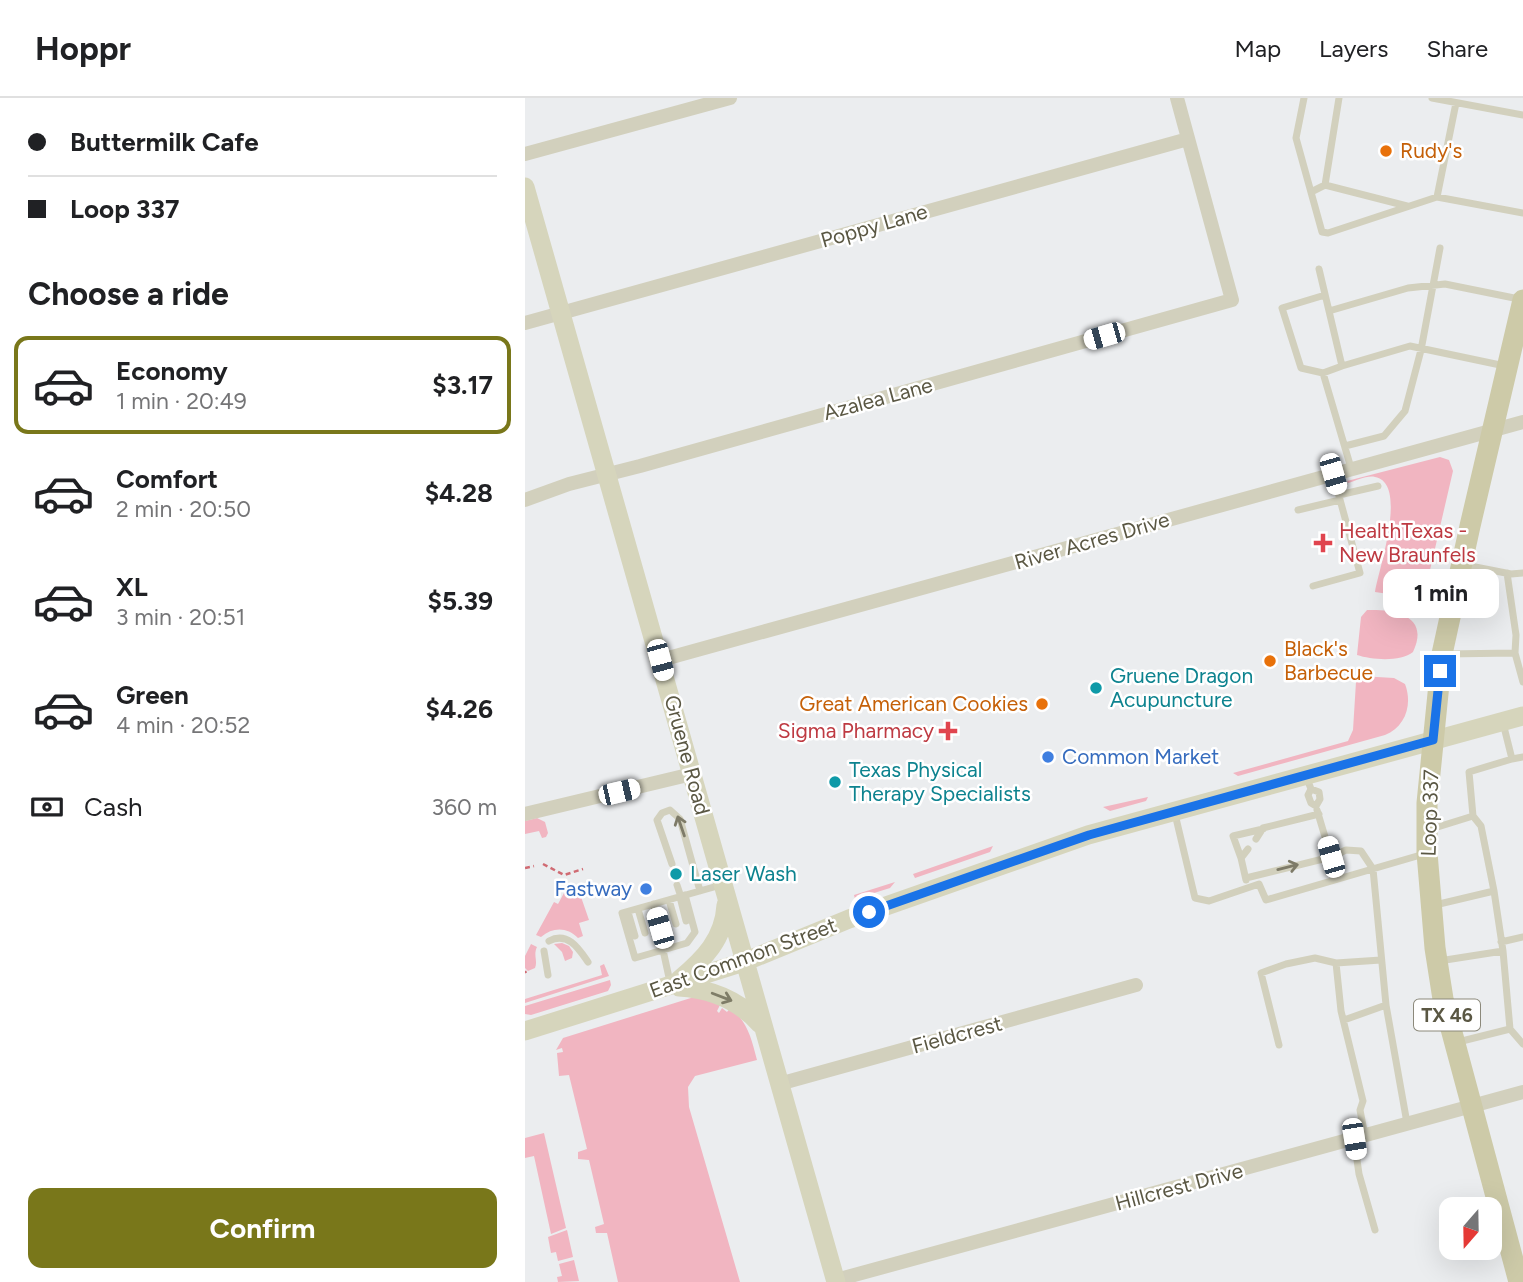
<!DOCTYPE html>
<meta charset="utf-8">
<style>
body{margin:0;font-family:Figtree,sans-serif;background:#f2f2f2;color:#202124;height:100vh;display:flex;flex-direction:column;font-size:26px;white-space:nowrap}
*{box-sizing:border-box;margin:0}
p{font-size:23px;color:#757577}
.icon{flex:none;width:38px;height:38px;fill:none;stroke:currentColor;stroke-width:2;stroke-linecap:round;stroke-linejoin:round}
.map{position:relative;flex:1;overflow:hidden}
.details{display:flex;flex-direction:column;background:#fff;width:525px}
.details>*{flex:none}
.hud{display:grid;align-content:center;height:154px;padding:0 28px;background:#fff}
.needle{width:46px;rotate:200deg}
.tools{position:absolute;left:914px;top:1099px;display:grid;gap:14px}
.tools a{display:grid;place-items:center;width:63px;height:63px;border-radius:14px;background:#fff;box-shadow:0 7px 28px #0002;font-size:35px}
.end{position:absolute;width:32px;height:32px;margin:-16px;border:9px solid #1a73e8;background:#fff;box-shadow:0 0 0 4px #fff}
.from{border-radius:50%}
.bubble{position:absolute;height:49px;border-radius:14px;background:#fff;box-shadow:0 7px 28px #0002;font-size:23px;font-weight:700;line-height:49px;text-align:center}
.car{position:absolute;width:21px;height:42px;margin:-21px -10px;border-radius:9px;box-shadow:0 0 5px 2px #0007;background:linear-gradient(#fff 24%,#345 0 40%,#fff 0 76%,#345 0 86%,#fff 0)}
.hud b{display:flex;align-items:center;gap:24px;height:66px;font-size:26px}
.hud b+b{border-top:2px solid #e0e0e0}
.hud i{width:18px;height:18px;background:#202124}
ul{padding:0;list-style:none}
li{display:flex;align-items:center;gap:21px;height:98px;margin:0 14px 10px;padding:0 14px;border:4px solid transparent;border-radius:14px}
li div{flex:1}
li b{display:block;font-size:26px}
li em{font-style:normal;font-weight:700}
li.active{border-color:#79771a}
li>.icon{width:63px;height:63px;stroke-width:1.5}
h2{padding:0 28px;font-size:32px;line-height:84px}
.pay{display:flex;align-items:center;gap:18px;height:77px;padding:0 28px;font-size:26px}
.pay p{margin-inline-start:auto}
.action{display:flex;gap:14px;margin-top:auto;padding:14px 28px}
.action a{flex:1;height:80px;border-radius:14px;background:#79771a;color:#fff;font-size:28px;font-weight:700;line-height:80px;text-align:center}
header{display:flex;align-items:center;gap:42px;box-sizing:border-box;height:98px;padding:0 35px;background:#fff;border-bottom:2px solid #e0e0e0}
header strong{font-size:33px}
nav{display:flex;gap:38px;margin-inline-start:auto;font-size:24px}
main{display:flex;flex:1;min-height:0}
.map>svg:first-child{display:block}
</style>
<header>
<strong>Hoppr</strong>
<nav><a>Map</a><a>Layers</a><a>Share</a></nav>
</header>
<main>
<section class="details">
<div class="hud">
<b><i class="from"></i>Buttermilk Cafe</b>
<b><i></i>Loop 337</b>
</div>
<h2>Choose a ride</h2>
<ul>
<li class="active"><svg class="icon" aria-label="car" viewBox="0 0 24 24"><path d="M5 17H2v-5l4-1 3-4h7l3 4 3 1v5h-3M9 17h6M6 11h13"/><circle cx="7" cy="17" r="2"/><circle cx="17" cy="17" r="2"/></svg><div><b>Economy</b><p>1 min · 20:49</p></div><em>$3.17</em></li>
<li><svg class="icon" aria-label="car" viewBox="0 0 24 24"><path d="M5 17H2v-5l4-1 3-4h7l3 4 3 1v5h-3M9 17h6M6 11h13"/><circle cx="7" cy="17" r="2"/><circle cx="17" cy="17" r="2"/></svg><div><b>Comfort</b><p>2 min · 20:50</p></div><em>$4.28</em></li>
<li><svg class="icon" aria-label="car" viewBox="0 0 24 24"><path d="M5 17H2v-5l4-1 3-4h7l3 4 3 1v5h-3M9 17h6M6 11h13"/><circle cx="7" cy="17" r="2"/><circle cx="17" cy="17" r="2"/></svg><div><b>XL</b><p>3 min · 20:51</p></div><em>$5.39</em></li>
<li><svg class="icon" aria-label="car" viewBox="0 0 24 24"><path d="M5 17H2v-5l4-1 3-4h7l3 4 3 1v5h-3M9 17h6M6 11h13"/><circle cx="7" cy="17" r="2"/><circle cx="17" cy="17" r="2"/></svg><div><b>Green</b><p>4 min · 20:52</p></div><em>$4.26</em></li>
</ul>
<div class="pay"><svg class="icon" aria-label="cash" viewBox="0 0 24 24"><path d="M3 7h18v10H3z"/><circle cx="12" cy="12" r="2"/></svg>Cash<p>360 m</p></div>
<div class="action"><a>Confirm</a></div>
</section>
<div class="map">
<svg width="998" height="1184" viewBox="0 0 998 1184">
<rect width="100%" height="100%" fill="#ebedef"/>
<path fill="#f1b5c1" d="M915,359l9,3 4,11 -26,112c-10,19 -34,11 -52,9 3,-21 34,-109 0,-115 -8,-2 -19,4 -27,6l-1,-2z
M842,512c29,-1 63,6 46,42 -12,10 -41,8 -56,3l4,-38z
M835,578l34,2 11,6c8,21 0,43 -20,51l-147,41 -5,-3 115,-32 5,-11 3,-48h4z
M623,699l-2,4 -36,10 -7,-4z
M12,720l8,4 3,11 -2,4 -4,1 -3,-7 -14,3v-13z
M468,748l-3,6 -75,26 -2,-4z
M370,784l-5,6 -35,11 -1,-4z
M46,791l9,5 9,26 -10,3 4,13 -5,2c-11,-11 -25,-11 -37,-1l-5,-2 18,-33 4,2 6,-11z
M37,845l7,3 4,6 -1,6 -7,3 -3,-9 -8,-8z
M6,846l6,3c-4,8 1,14 -2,21l-7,3 -3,-3v-12z
M79,866l5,12 -84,27v-4l77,-24 -2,-9z
M85,882l1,5 -3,6 -77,24 -6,-1v-8z
M169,899l28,4 -5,10 2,2 3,-5 5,4 4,-5c17,17 20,30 26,53l-62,16 -7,11 1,20 51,175h-122l-11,-49h-11l-1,-6 9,-3 -15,-64 -11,-1v-7l9,-3 -18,-74 -10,1 -2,-23 6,-1 -1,-4 -6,2 7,-12z
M19,1035l22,95 -15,6 -17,-78 -9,2v-20z
M42,1132l6,27 -15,4 -2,-9 -5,1 -3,-16z
M49,1162l5,21 -21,1 -1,-5 5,-1 -3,-12z"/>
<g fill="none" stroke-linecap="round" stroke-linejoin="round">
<path stroke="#d06b73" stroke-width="2.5" stroke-dasharray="5 3.5" stroke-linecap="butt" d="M18,766l21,11 19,-6
M0,770l9,-2
M0,873l1,2"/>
<path stroke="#d2d0bd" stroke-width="7" d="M779,0l-8,40 26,94 6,1 109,-36 86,16
M907,0l91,17
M800,87l82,21
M786,94l14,-7 14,-87
M912,99l19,-94
M794,171l10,42
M817,268l68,-20 95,20
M798,275l-22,-5 -19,-60 43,-13
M820,348l39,-10 21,-25 16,-61 19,-102
M826,370l-28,-95 19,-7 -13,-55 79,-23 37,-4 74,15
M814,397l39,-9
M773,412l42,-10
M940,467l46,9 12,-1
M982,475l9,62 -1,18
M788,488l47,-13 -27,-99
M920,556l70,-1 8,29
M978,625l9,36 11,-2
M781,678l5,13 -3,6 3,8 5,3 4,-7 -1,-7 -8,-3
M792,712l14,47
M650,716l20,84 14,3 50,-17 7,16 158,-46
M903,732l45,-14 -4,-44 43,-13
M731,741l7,-11 56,-14
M716,760l-8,-22 30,-7
M147,766l-15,-44 5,-7 8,-3 10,9 20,72
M721,780l85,-21 15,-7 15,1 12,18 13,136 21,118
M721,782l-5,-22 7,-9
M152,787l4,12
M155,799l6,24
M144,802l7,24
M128,806l7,24
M910,807l59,-14 -13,-65 -8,-10
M113,811l7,24
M103,814l7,24
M24,843c19,-10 30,8 39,21
M976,844l22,-5
M138,852l24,-7 8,-11 -10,-37
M19,853l4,24
M914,863l64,-10 -9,-60
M811,865l5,48 22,90 -3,9 5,26
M145,884l-7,-32 -28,8 -13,-45 99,-28
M819,922l42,-15
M985,931l13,15
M933,944l52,-13 -7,-78
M754,947l-18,-72 25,-9 29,-6 21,5 45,-3
M829,1041l5,35 16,56"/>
<path stroke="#d2d0bd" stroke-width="14" d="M0,56l205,-56
M0,225l663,-184
M0,402l44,-16 71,-18 592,-166 -55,-202
M136,562l862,-238
M0,716l167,-40
M254,986l357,-99
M311,1182l687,-188"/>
<path stroke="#d6d5bc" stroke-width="19" d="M0,89l311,1095
M154,882c25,-21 45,-41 47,-75
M154,889c32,2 60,13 81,37
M0,933l219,-69 105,-43 239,-84 435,-119"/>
<path stroke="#cdcaa8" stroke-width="21" d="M994,1184l-76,-283 -8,-51 -8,-95v-50l15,-149 28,-128 53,-226"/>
</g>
<defs><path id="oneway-shaft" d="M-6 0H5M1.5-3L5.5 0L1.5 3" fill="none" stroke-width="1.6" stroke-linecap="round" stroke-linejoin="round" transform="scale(1.75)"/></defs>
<g stroke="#7e7b68">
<use href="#oneway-shaft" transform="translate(156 728) rotate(-109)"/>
<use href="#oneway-shaft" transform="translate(763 769) rotate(-14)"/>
</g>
<use stroke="#7f7d67" href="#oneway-shaft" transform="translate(197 899) rotate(21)"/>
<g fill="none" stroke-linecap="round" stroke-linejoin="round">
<path stroke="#1a73e8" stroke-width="9" d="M344,814l220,-77 344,-95 7,-69"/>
</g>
<g fill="#e8710a" stroke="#fff" stroke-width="2.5">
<circle cx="861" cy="53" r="7"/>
<circle cx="745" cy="563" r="7"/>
<circle cx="517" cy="606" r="7"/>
</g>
<g fill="#e0444e" stroke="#fff" stroke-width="2.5">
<path d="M794.5 434.5h7v7h7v7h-7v7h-7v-7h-7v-7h7z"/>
<path d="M419.5 622.5h7v7h7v7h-7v7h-7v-7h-7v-7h7z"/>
</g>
<g fill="#0f9aa8" stroke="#fff" stroke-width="2.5">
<circle cx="571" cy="590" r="7"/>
<circle cx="310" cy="684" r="7"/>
<circle cx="151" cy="776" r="7"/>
</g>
<g fill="#3f7fe0" stroke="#fff" stroke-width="2.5">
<circle cx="523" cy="659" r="7"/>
<circle cx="121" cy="791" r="7"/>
</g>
<g text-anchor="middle" stroke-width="5" stroke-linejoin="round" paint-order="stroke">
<rect fill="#fff" stroke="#8c897b" stroke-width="2" x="889" y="901.5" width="66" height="31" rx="5"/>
<g font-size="19" font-weight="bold" fill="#5a5743">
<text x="922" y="924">TX 46</text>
</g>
<g font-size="21" fill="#c56008" stroke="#fff" text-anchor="start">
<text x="875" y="60">Rudy's</text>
<text x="759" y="558">Black's<tspan x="759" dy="24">Barbecue</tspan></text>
<text x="503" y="613" text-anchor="end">Great American Cookies</text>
</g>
<g font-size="21" fill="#5a5743" stroke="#fff">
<text transform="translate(349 128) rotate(-16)" y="7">Poppy Lane</text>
<text transform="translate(353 301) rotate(-15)" y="7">Azalea Lane</text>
<text transform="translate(567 443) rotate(-16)" y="7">River Acres Drive</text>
<text transform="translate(162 657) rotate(75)" y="7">Gruene Road</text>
<text transform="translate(905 715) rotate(-88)" y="7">Loop 337</text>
<text transform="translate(218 860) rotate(-20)" y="7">East Common Street</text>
<text transform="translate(432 937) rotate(-15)" y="7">Fieldcrest</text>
<text transform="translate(654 1089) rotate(-15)" y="7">Hillcrest Drive</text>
</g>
<g font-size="21" fill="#be3a42" stroke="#fff" text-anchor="start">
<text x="814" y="440">HealthTexas -<tspan x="814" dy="24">New Braunfels</tspan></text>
<text x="409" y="640" text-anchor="end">Sigma Pharmacy</text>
</g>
<g font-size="21" fill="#0d838f" stroke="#fff" text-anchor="start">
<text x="585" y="585">Gruene Dragon<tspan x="585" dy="24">Acupuncture</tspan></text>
<text x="324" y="679">Texas Physical<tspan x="324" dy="24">Therapy Specialists</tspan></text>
<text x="165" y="783">Laser Wash</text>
</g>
<g font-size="21" fill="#366cbe" stroke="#fff" text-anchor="start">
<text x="537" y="666">Common Market</text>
<text x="107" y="798" text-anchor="end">Fastway</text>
</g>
</g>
</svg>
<div class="tools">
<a><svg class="needle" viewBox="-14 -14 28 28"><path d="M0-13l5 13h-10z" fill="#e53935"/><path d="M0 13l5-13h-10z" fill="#757577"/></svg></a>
</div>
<i class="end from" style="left:344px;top:814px"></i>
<i class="end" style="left:915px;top:573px"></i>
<div class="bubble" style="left:858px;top:471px;width:116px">1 min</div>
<i class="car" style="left:579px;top:238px;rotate:254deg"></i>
<i class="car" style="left:808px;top:376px;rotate:164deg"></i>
<i class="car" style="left:135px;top:562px;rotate:165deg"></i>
<i class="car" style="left:94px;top:694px;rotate:77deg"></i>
<i class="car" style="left:806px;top:759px;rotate:344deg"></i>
<i class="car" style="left:135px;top:830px;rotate:344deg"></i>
<i class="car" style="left:829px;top:1041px;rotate:171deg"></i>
</div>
</main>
